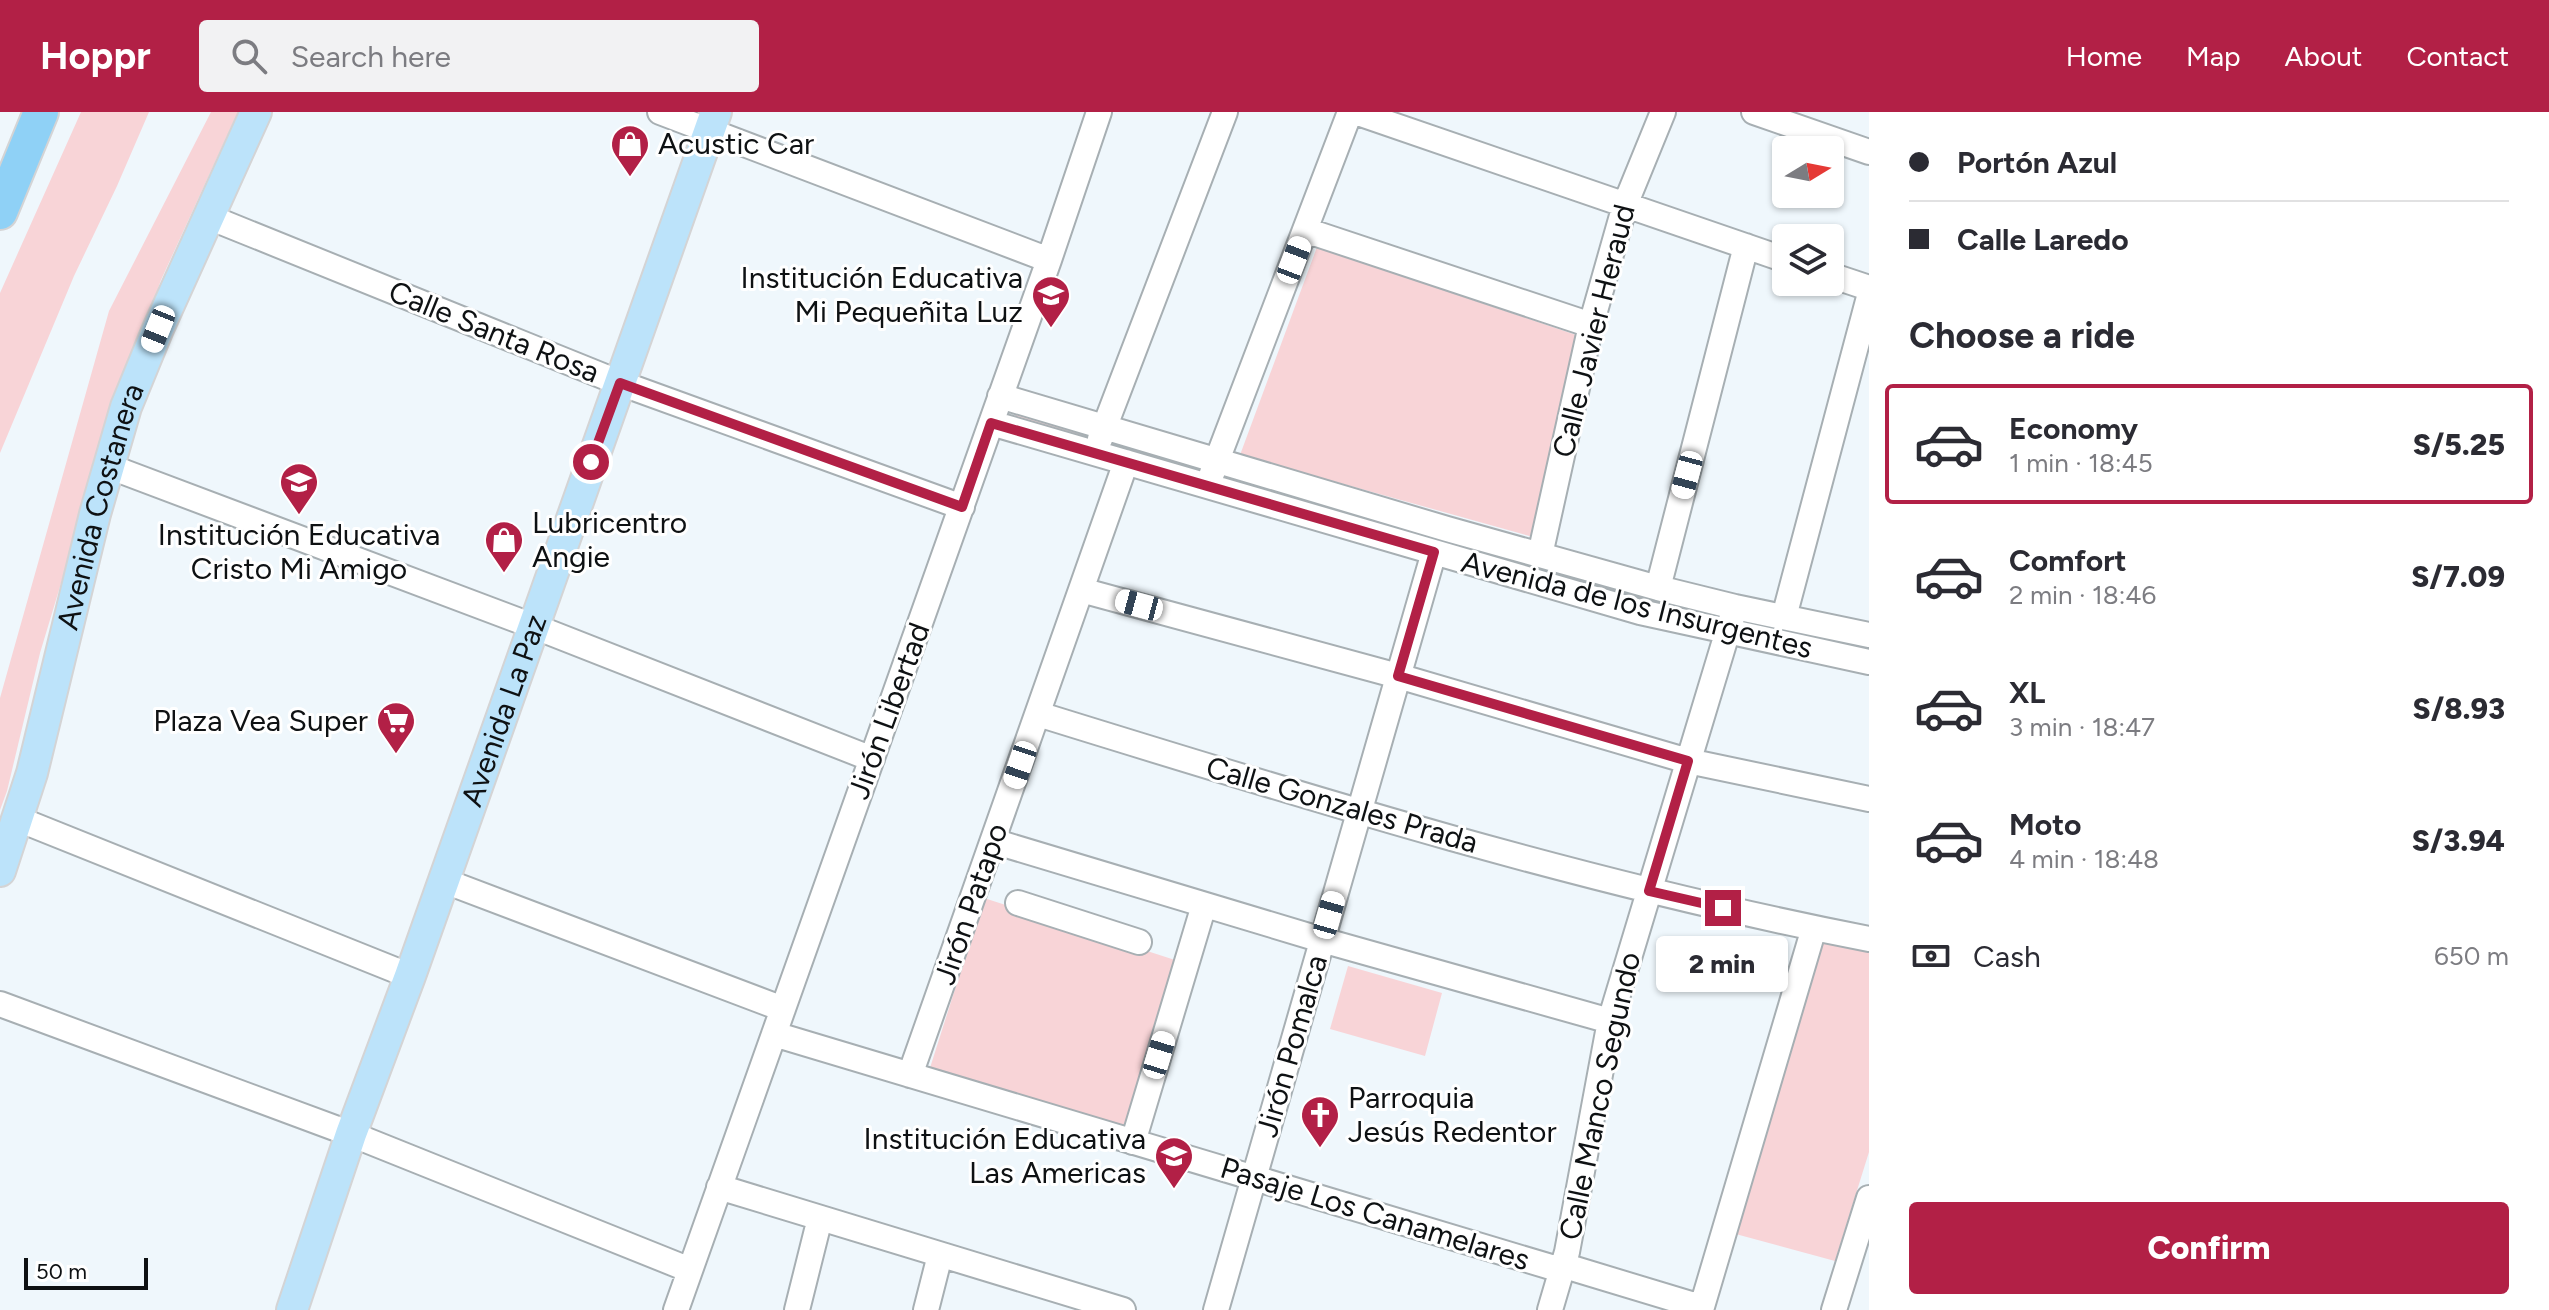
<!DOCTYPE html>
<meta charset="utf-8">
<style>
body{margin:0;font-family:Figtree,sans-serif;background:#f2f2f3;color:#2b2b33;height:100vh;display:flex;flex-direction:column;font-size:30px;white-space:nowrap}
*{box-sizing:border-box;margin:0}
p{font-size:26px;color:#7c7c81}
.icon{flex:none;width:44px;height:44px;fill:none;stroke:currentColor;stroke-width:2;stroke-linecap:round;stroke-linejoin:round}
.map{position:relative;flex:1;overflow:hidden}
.side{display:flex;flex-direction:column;background:#fff;width:680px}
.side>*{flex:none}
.banner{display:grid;align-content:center;height:176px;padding:0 40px;background:#fff}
.needle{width:52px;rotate:80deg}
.buttons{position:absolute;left:1772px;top:24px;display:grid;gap:16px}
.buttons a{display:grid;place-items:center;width:72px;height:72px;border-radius:8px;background:#fff;box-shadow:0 2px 6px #0004;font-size:40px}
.scale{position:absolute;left:24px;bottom:20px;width:124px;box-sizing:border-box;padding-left:8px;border:4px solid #0e1113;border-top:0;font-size:22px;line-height:28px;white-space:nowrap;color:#0e1113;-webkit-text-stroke:6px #fff;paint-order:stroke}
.end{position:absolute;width:36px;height:36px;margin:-18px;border:10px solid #b22046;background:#fff;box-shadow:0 0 0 4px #fff}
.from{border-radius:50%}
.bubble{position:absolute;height:56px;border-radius:8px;background:#fff;box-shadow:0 2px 6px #0004;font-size:26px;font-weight:800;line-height:56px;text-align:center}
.car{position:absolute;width:24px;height:48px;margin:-24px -12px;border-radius:10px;box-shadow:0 0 6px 2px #0007;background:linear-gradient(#fff 24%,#345 0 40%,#fff 0 76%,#345 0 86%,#fff 0)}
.banner b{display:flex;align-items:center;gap:28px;height:76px;font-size:30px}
.banner b+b{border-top:2px solid #e1e1e2}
.banner i{width:20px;height:20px;background:#2b2b33}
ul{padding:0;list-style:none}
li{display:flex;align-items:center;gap:24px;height:120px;margin:0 16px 12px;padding:0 24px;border:4px solid transparent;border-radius:8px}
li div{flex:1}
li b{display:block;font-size:30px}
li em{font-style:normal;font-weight:800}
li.on{border-color:#b22046}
li>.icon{width:72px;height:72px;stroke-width:1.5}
h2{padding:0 40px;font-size:36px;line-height:96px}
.pay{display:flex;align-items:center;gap:20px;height:88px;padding:0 40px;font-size:30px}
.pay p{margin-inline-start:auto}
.action{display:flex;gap:16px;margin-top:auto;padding:16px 40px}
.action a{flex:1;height:92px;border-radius:8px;background:#b22046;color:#fff;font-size:32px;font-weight:800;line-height:92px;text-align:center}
header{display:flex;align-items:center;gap:48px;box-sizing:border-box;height:112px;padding:0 40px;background:#b22046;color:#fff}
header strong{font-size:38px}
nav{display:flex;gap:44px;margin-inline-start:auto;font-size:28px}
.search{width:560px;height:72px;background:#f2f2f3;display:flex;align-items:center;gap:20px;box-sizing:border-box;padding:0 28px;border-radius:8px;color:#7c7c81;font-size:30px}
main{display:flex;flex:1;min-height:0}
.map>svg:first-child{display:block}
</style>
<header>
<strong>Hoppr</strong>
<div class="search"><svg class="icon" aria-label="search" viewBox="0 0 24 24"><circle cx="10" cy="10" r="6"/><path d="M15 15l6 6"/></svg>Search here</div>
<nav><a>Home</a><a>Map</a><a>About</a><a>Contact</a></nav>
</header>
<main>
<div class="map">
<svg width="1869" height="1198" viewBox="0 0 1869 1198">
<rect width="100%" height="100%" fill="#eff7fc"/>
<path fill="#f8d4d7" d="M81,0h68l-32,74 -43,90 -74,177v-160z
M211,0h27l-77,168 -65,187 -56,186 -33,138 -7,19v-112l109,-387z
M1317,135l265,90 -49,200 -293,-82z
M1018,299l191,61 -5,7 -192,-58z
M984,786l194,63 -54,172 -195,-62z
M1822,831l47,7v202l-34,109 -103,-28z
M1348,854l94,27 -17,63 -95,-27z"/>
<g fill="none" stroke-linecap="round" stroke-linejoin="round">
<g stroke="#a7afb3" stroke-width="28">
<path id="minor" d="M660,0l389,148
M1355,0l431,148
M1754,0l115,40
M209,105l411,166 342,124
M1305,118l286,95
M1830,163l39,13
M1000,284l447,133 211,59 77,19 134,28
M991,311l649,189 229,50
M1100,327l125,-327
M108,354l425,160 339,133
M1211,364l139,-364
M1540,443l51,-230 34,-120 38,-93
M1658,476l88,-342
M1081,478l317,86 290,85 181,38
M1784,505l85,-320
M1038,602c274,85 549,170 831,225
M18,707l392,157
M993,729l329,99 288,81
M442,768l341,129
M1018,791l121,39
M0,892l351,130 339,136
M774,922l787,236
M910,963l216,-613
M1133,1030l71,-237
M719,1075l404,123
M1575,1157l119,36
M676,1198l373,-1050 50,-148
M797,1198l23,-92
M926,1198l14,-55
M1216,1198l218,-758
M1550,1198l17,-58 43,-231 122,-404
M1701,1198l113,-382
M1834,1198l35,-112"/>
</g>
<g stroke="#d4d4d5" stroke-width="34">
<g id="major">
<path id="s1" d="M0,759l32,-98 63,-259 31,-107 32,-78 98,-217"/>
<path id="s2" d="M292,1198l59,-176 59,-158 306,-864"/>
</g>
</g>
<g stroke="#d4d4d5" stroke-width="38">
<path id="highway" d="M0,100l41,-100"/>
</g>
<use href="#minor" stroke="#fff" stroke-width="24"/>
<use href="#major" stroke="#bce3fa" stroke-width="30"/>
<use href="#highway" stroke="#8fd1f6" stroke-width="34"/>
</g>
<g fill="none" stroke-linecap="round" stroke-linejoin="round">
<path stroke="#b22046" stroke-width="10" d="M591,350l29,-79 342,124 29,-84 443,129 -36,124 290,85 -39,130 74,17"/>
</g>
<defs>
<g id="shop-pin" transform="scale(2)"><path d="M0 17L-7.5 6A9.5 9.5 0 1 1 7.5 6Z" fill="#b22046" stroke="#fff"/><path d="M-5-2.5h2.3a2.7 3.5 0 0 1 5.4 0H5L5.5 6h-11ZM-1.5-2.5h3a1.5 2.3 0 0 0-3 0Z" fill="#fff"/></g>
<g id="school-pin" transform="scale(2)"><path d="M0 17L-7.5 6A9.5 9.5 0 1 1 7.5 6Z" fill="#b22046" stroke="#fff"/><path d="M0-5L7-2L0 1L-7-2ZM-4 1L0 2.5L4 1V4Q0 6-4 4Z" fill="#fff"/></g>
<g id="supermarket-pin" transform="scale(2)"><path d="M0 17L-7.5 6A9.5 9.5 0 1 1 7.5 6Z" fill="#b22046" stroke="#fff"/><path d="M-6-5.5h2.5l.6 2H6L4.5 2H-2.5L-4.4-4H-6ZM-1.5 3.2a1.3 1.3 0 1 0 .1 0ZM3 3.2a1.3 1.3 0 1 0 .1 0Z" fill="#fff"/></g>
<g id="church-pin" transform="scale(2)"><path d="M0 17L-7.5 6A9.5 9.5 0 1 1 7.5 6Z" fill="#b22046" stroke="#fff"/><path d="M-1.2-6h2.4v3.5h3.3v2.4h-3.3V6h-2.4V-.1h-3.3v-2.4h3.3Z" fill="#fff"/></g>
</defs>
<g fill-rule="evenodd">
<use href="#shop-pin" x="630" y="32"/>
<use href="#school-pin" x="1051" y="183"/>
<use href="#school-pin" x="299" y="370"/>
<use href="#shop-pin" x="504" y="428"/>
<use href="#supermarket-pin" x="396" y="609"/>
<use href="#church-pin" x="1320" y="1003"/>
<use href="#school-pin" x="1174" y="1044"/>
</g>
<g text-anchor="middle" stroke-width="6" stroke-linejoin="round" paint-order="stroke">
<g font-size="30" fill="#0e1113" stroke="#fff" text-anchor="start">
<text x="658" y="42">Acustic Car</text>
<text x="1023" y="176" text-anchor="end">Institución Educativa<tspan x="1023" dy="34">Mi Pequeñita Luz</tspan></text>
<text x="532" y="421">Lubricentro<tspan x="532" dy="34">Angie</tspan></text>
<text x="299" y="433" text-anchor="middle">Institución Educativa<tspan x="299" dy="34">Cristo Mi Amigo</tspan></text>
<text x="368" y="619" text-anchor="end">Plaza Vea Super</text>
<text x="1348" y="996">Parroquia<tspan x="1348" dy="34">Jesús Redentor</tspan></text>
<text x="1146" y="1037" text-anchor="end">Institución Educativa<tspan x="1146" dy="34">Las Americas</tspan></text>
</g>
<g font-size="30" fill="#0e1113" stroke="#fff">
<text transform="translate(1594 219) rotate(-76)" y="10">Calle Javier Heraud</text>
<text transform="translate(494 220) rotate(22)" y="10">Calle Santa Rosa</text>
<text dy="10" stroke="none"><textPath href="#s1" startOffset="378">Avenida Costanera</textPath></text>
<text transform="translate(1637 493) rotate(14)" y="10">Avenida de los Insurgentes</text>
<text dy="10" stroke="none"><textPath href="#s2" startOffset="636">Avenida La Paz</textPath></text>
<text transform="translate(889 599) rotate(-70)" y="10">Jirón Libertad</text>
<text transform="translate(1342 693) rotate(16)" y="10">Calle Gonzales Prada</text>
<text transform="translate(971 792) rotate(-71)" y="10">Jirón Patapo</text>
<text transform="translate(1292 934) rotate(-74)" y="10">Jirón Pomalca</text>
<text transform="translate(1600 984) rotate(-78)" y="10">Calle Manco Segundo</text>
<text transform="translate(1375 1102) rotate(17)" y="10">Pasaje Los Canamelares</text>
</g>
</g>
</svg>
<div class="buttons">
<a><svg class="needle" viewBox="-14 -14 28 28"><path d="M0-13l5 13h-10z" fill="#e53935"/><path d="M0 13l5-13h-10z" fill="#7c7c81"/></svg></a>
<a><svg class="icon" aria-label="layers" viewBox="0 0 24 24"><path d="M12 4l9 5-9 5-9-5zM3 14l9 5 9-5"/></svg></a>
</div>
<div class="scale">50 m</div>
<i class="end from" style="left:591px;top:350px"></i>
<i class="end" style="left:1723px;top:796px"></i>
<div class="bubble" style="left:1656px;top:824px;width:132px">2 min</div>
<i class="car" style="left:1294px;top:148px;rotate:21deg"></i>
<i class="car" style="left:158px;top:217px;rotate:202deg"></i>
<i class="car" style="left:1687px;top:363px;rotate:195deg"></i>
<i class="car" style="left:1139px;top:493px;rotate:285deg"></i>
<i class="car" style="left:1020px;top:653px;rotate:199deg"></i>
<i class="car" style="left:1329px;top:803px;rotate:16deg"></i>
<i class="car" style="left:1159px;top:943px;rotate:17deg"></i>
</div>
<section class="side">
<div class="banner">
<b><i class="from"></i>Portón Azul</b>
<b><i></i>Calle Laredo</b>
</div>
<h2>Choose a ride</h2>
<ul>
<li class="on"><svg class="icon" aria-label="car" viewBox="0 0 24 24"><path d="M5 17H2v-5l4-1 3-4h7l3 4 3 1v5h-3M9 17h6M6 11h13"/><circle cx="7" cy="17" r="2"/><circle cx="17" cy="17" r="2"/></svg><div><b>Economy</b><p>1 min · 18:45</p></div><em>S/5.25</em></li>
<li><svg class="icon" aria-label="car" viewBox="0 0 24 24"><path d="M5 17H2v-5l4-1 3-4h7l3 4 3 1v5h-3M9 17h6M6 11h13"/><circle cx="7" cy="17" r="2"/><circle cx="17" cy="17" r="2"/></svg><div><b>Comfort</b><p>2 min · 18:46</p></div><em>S/7.09</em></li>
<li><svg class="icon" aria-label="car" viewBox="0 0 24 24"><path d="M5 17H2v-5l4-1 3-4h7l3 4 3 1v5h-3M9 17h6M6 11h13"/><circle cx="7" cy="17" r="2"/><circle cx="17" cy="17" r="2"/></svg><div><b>XL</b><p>3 min · 18:47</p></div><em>S/8.93</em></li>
<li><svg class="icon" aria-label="car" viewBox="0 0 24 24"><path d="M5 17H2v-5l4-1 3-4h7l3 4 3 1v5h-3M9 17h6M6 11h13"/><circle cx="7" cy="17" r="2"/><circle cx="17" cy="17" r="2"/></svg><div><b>Moto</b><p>4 min · 18:48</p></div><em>S/3.94</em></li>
</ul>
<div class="pay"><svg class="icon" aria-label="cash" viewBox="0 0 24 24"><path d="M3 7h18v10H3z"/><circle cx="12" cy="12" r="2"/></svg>Cash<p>650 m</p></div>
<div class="action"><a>Confirm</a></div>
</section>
</main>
